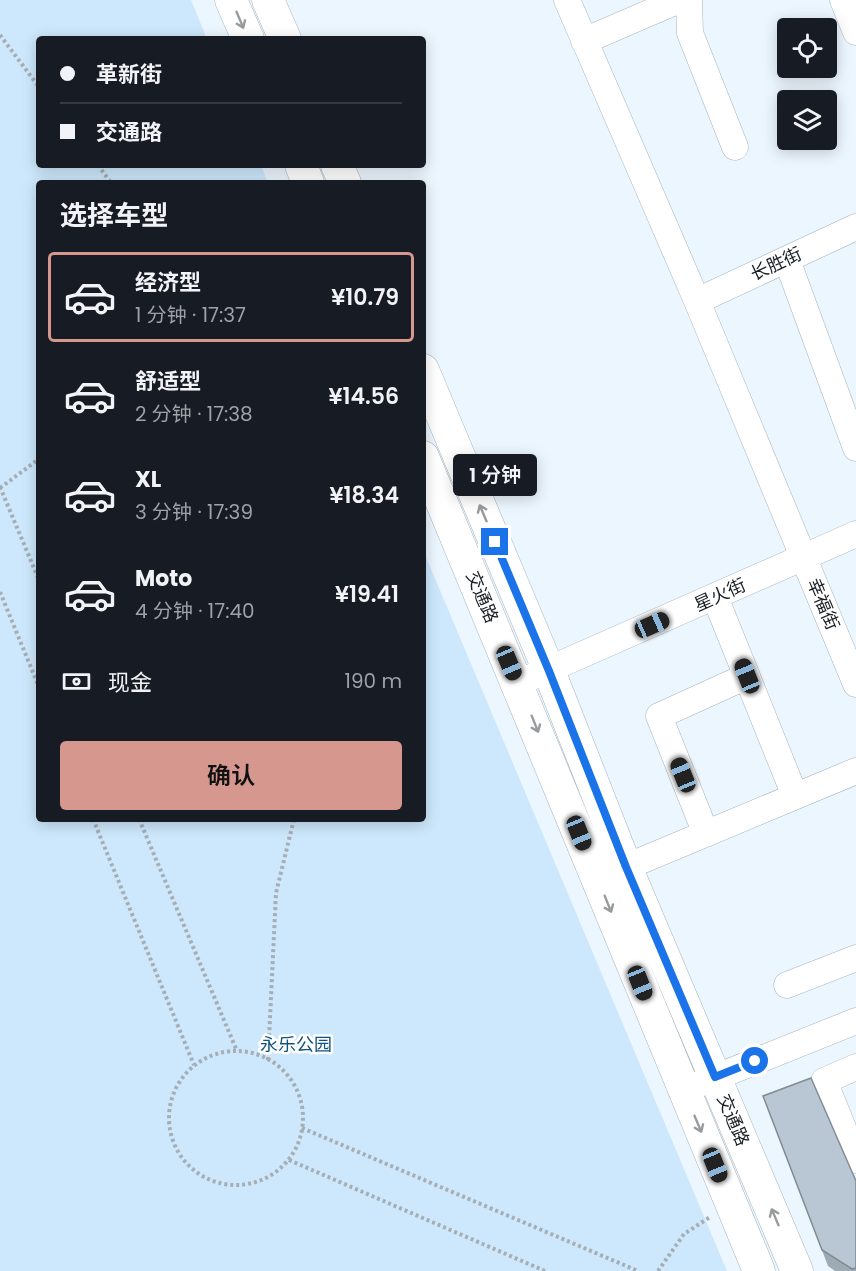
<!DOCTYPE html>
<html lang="zh">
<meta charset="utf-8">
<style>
body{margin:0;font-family:Poppins,"Noto Sans SC",sans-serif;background:#20242c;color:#f1f3f6;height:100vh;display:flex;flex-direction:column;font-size:22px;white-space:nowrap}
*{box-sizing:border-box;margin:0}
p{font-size:20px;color:#9ea1a6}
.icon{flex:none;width:33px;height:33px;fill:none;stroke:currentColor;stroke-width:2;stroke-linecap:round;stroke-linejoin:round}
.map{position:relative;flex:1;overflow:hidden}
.panel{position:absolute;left:36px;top:180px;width:390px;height:642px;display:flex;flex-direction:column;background:#171b24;border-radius:6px;box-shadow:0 3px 15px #0003}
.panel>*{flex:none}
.banner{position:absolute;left:36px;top:36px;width:390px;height:132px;border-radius:6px;box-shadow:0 3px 15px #0003;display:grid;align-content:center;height:132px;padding:0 24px;background:#171b24}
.tools{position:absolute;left:777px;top:18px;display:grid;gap:12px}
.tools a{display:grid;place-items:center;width:60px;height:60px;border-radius:6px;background:#171b24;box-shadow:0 3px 15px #0003;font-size:30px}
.end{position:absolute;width:27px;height:27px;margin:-14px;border:8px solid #1a73e8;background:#fff;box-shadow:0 0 0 3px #fff}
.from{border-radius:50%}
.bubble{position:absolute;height:42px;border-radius:6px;background:#171b24;box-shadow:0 3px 15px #0003;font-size:20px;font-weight:600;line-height:42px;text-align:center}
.car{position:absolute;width:18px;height:36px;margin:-18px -9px;border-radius:8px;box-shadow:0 0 4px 2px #0007;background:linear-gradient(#222 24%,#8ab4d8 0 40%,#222 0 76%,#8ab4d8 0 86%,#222 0)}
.banner b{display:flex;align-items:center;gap:21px;height:57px;font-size:22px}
.banner b+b{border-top:2px solid #363941}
.banner i{width:15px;height:15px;background:#f1f3f6}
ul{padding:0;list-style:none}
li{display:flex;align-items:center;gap:18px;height:90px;margin:0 12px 9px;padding:0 12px;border:3px solid transparent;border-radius:6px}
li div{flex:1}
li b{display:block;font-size:22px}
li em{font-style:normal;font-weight:600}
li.current{border-color:#d6978f}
li>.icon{width:54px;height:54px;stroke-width:1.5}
h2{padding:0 24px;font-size:27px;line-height:72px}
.pay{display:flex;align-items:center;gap:15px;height:66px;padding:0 24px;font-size:22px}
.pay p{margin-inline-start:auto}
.action{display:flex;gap:12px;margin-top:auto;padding:12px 24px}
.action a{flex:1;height:69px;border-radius:6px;background:#d6978f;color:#111;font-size:24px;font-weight:600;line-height:69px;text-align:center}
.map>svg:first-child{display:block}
</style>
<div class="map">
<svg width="856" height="1271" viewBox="0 0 856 1271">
<rect width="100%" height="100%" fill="#ecf6fe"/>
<path fill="#cde8fc" d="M0,0h191l16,39h-168v126h222l7,18h-229v636h384v-269l304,721h-727z"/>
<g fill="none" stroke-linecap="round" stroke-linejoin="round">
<g stroke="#a5b4c0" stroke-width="27">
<path id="minor" d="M567,0l130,301 159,383
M689,0l1,33 45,114
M843,0l13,32
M584,41l95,-41
M787,260l69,188
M697,301l159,-74
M715,597l80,199
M518,683l338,-149
M706,834l-47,-118 88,-40
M626,867l230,-96
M787,985l69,-27
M856,1067l-32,14 32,79
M684,1090l172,-69"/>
</g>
<g stroke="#a5b4c0" stroke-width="33">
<path id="major" d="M231,0l17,39
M268,0l17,39
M301,165l7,18
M337,165l8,18
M423,370l126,301 77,196 171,404
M423,457l336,814"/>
</g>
<path stroke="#a6aeb5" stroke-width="4" stroke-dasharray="3 3" stroke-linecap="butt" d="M0,35l39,52
M98,165l13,18
M0,487l39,93
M0,488l39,-29
M0,592l39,95
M93,819l101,246
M139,819l98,232
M169 1118a67 67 0 1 1 134 0a67 67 0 1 1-134 0Z
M268,1060l8,-167 18,-74
M302,1128l336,143
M289,1160l256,111
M658,1271l26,-37 26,-17"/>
<use href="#minor" stroke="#fff" stroke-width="26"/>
<use href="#major" stroke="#fff" stroke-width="32"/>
</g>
<path fill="#9eabb5" d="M763,1096l93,85v90h-21l-7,-5z"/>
<path fill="#b8c7d3" stroke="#818b94" stroke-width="1.5" d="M811,1078l45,103v87l-4,1 -30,-19 -59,-154z"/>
<defs><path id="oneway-shaft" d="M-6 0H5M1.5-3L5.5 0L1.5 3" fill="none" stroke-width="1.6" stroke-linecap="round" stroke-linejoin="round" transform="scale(1.5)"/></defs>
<g stroke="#989b9d">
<use href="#oneway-shaft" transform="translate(240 20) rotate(67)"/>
<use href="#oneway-shaft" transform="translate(483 513) rotate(-113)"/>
<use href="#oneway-shaft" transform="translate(535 724) rotate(68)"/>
<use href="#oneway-shaft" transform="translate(608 904) rotate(68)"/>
<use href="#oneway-shaft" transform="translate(698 1124) rotate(67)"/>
<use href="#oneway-shaft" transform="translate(775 1217) rotate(-113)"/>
</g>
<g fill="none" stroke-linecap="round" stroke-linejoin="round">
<path stroke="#1a73e8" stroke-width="8" d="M495,542l54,129 77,196 89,210 40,-16"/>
</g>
<g text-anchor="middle" stroke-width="5" stroke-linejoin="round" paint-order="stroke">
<g font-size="18" fill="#1b2025" stroke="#fff">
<text transform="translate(776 264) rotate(-25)" y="6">长胜街</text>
<text transform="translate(720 595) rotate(-24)" y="6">星火街</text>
<text transform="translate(482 597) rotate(67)" y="6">交通路</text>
<text transform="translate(823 604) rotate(67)" y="6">幸福街</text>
<text transform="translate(733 1120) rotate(67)" y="6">交通路</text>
</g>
<g font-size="18" fill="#10537c" stroke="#fff">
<text x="296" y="1051">永乐公园</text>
</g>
</g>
</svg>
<div class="tools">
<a><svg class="icon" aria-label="locate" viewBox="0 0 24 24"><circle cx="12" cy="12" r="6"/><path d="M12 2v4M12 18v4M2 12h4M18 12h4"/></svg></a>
<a><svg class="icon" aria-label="layers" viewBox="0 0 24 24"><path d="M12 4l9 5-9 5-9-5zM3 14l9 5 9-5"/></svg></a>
</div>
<i class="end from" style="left:755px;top:1061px"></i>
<i class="end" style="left:495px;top:542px"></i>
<div class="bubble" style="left:453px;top:454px;width:84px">1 分钟</div>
<i class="car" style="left:652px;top:625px;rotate:66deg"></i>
<i class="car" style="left:509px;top:663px;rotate:157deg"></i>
<i class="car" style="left:747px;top:676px;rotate:338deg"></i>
<i class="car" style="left:683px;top:775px;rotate:338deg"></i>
<i class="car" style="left:579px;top:833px;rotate:158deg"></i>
<i class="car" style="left:640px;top:983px;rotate:158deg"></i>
<i class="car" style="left:715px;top:1165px;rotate:158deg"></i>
<div class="banner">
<b><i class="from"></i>革新街</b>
<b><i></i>交通路</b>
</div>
<section class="panel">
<h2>选择车型</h2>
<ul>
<li class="current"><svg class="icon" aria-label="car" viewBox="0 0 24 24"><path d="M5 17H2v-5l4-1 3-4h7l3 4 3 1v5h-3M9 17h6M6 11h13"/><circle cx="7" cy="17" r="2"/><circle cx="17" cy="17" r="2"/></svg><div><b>经济型</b><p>1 分钟 · 17:37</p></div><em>¥10.79</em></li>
<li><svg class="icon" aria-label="car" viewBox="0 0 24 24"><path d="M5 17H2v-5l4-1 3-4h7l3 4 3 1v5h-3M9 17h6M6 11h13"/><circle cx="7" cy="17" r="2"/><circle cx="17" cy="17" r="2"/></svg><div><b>舒适型</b><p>2 分钟 · 17:38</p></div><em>¥14.56</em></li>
<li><svg class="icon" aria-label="car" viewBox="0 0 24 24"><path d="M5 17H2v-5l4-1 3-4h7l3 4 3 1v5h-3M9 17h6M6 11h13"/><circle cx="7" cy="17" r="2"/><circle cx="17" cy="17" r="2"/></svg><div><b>XL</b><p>3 分钟 · 17:39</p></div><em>¥18.34</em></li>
<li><svg class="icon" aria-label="car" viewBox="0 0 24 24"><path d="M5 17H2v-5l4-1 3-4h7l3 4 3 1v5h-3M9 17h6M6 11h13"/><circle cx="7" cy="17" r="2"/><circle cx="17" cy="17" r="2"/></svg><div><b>Moto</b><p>4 分钟 · 17:40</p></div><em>¥19.41</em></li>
</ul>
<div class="pay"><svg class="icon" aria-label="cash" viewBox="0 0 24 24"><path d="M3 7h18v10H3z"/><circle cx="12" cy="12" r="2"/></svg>现金<p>190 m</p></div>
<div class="action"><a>确认</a></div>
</section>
</div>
